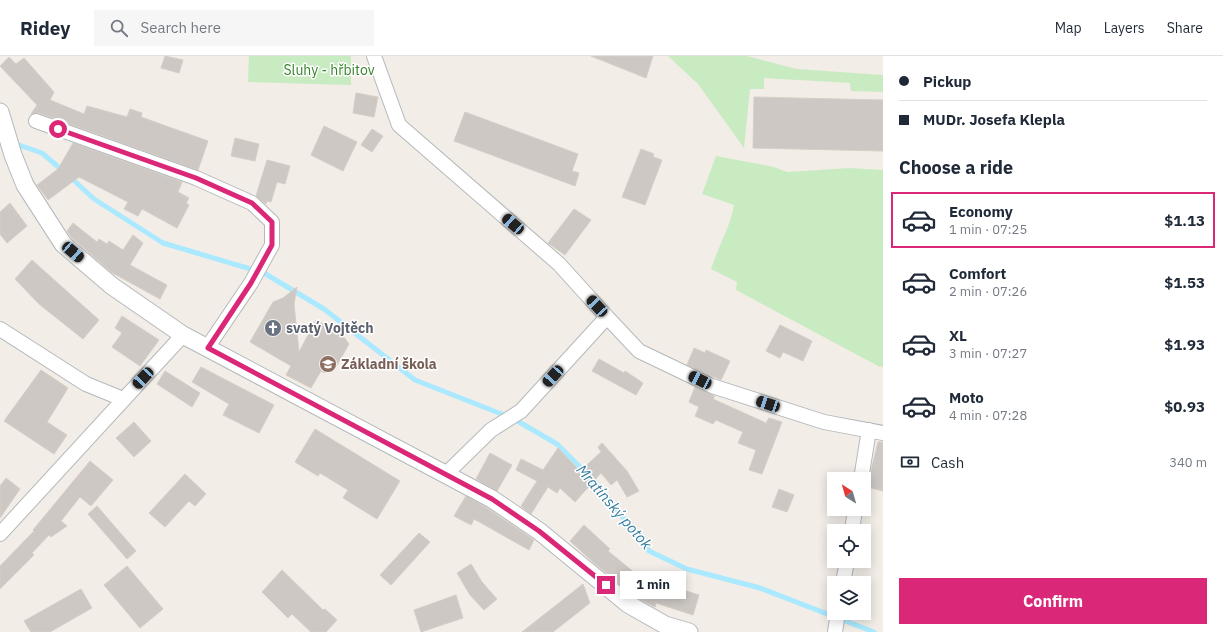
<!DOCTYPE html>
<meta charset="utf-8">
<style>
body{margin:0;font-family:"IBM Plex Sans",sans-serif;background:#f6f6f7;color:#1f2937;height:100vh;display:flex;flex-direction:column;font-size:15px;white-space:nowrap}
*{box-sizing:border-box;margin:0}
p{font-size:13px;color:#747a83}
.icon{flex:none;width:22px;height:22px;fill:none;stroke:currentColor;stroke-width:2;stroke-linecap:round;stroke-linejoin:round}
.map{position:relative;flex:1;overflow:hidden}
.drawer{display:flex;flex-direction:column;background:#fff;width:340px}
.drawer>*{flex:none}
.guide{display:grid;align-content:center;height:88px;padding:0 16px;background:#fff}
.needle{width:26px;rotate:323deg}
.fabs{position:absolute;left:827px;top:416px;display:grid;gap:8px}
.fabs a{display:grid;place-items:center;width:44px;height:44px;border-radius:0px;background:#fff;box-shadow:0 2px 10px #0003;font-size:20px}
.end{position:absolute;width:18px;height:18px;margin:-9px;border:5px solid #db2777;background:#fff;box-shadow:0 0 0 2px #fff}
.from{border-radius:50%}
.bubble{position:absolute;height:28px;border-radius:0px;background:#fff;box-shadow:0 2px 10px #0003;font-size:13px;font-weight:700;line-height:28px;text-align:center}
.car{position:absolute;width:12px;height:24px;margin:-12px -6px;border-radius:5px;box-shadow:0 0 3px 1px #0007;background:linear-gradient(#222 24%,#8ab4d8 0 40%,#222 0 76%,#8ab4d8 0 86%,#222 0)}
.guide b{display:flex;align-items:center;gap:14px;height:38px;font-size:15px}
.guide b+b{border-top:1px solid #e0e1e3}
.guide i{width:10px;height:10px;background:#1f2937}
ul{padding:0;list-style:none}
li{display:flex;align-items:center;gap:12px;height:56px;margin:0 8px 6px;padding:0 8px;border:2px solid transparent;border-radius:0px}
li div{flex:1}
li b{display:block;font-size:15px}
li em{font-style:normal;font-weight:700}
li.selected{border-color:#db2777}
li>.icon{width:36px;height:36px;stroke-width:1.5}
h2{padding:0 16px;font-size:18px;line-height:48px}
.pay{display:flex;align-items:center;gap:10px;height:44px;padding:0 16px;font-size:15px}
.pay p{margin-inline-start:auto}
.cta{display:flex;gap:8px;margin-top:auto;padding:8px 16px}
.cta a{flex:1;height:46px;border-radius:0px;background:#db2777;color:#fff;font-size:16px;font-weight:700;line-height:46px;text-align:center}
header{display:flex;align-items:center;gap:24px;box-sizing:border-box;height:56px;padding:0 20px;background:#fff;border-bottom:1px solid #e0e1e3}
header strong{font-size:19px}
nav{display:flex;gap:22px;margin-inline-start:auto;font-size:14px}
.search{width:280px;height:36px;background:#f6f6f7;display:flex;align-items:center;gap:10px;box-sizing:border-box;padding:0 14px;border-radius:0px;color:#747a83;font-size:15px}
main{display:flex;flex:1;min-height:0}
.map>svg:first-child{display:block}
</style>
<header>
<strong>Ridey</strong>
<div class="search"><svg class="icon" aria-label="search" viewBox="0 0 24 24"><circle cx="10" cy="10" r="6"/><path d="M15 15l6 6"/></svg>Search here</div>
<nav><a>Map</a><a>Layers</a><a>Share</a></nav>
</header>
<main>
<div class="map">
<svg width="883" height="576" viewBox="0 0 883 576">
<rect width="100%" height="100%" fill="#f2ede7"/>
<path fill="#c9ebc2" d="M249,0h102v29l-103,-3z
M668,0h79l50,13 86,6v17l-32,-1 -1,-8 -86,-5v11h-14l-6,59 -46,-64z
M716,100l58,11 13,5 62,-4 34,2v196l-3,1 -144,-77 1,-8 -26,-13c7,-22 19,-41 23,-64l-32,-11z"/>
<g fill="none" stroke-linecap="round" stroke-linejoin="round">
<path stroke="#aae9ff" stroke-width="5" d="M13,87l29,10 21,18
M69,120l25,23 69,44 101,30 60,36 91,71 99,39 43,25 40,40 52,67 38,18 73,19 114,44"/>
</g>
<path fill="#cdc8c4" stroke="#d7cec5" d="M165,0l18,4 -4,13 -18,-5z
M591,0h62l-7,22z
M9,1l7,7 8,-6 30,34 -4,8 34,14 3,-8 40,11 3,-8 12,4 -1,4 67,24 -10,29 -159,-57 -8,1 6,-9 -37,-39z
M356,37l22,4 -4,20 -21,-4z
M754,41l129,3v51l-130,-3z
M465,56l113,42 -6,17 7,2 -4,13 -121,-45z
M324,70l33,16 -14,29 -32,-16z
M372,73l11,7 -11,16 -11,-7z
M235,82l24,6 -4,17 -24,-5z
M73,87l109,39 -4,10 11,6 -3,5 3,2 -12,23 -35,-19 -4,7 -14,-7 4,-7 -49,-25 -31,23 -11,-15 21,-16z
M641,93l13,5 -1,3 9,3 -17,45 -23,-8z
M267,104l23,6 -5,18 -8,-2 -6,20 -4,-1 -1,3 -10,-8z
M10,147l17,23 -20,17 -7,-9v-22z
M574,153l17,11 -26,35 -17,-12z
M73,167l24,19 2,-3 8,5 2,-3 14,9 10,-15 10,8 -13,22 37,20 -7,14 -49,-27 -40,-35 -4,-6z
M32,204l67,60 -16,19 -44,-35 -24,-25z
M297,231l-3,17 5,48 17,-32 25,13 8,11 -13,23 -9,3 -2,3 -4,-2 -10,17 -25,-13 5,-9 -41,-24 23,-40 10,-4z
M122,260l37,24 -19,26 -28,-19 10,-14 -7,-5z
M780,269l32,16 -9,20 -20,-9 -3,6 -14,-7z
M694,292l11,5 1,-3 24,11 -9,19 -34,-15z
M599,303l25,14 1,-2 18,12 -7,12 -44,-24z
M201,311l73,38 -15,28 -36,-18 6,-11 -37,-22z
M41,314l27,18 -21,34 20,13 -13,19 -50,-33z
M165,315l35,22 -8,14 -35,-23z
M695,331l20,9 -2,3 53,24 3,-5 13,4 -20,52 -13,-4 7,-20 -18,-7 5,-11 -27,-12 -3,4 -18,-8 4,-9 -10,-5z
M134,366l17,19 -17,16 -18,-19z
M315,373l85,52 -23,38 -34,-21 5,-8 -28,-17 -2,3 -23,-14z
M878,386h5v49l-16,-4z
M602,387l25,28 12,20 -12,6 -10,-17 -6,5 -10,-12 -26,29 -15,-14 -3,5 -9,-6 -17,27 -10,-8 16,-25 -21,-11 5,-11 22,11 15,-22 22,23 21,-19 -3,-5z
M490,397l22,12 -15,26 -21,-12z
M90,405l23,19 -22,26 -11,-9 -19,24 6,5 -16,11 -2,-2 -17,18 2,2 -34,34v-23l34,-35 -1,-1z
M185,418l21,20 -11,12 -6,-5 -24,26 -16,-14z
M6,422l14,11 -20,29v-32z
M779,433l15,6 -7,17 -15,-5z
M466,440l21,12 47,32 -5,10 -55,-31 -3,6 -17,-9z
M97,450l39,45 -9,8 -39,-45z
M584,469l26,24 -2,2 33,27 1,-1 57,18 -6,20 -37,-12 -1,4 -2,-1 -19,-10 -41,-34 -23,-21z
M419,477l11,9 -39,43 -11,-10z
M471,508l11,18 15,17 -13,11 -14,-15 -13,-22z
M127,510l36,43 -23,19 -36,-43z
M282,514l41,40 2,-1 12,11 -11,12h-15l-19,-18 -4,4 -26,-26z
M583,528l7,19 -37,29h-31z
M81,533l11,19 -42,24h-19l-7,-11z
M456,539l7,23 -42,14 -7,-22z"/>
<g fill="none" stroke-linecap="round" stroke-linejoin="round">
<g stroke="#b4b9bc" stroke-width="16">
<path id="minor" d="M374,0l25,69 160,139 48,53 -86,94 -30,19 -45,44
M36,65l160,57 56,25 20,19v23l-21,38 -44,65
M607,261l32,34 73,35 112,36 59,11
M0,273l86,55 37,15
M861,423l8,-49
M852,475l3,-22
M0,478l183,-199
M843,527l4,-22
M835,576l3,-19"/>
</g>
<g stroke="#b4b9bc" stroke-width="19">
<path id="tertiary" d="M0,56l13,43 12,30 38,59 49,42 71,49 309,164 47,32 89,73 37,21 24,7"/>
</g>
<use href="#minor" stroke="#fff" stroke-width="14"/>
<use href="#tertiary" stroke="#fff" stroke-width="17"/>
</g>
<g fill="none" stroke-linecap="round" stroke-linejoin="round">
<path stroke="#db2777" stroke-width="5" d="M58,73l138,49 56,25 20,19v23l-21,38 -43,65 284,151 47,32 67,54"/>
</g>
<defs>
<g id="church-disc" transform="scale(0.9)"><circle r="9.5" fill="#6b7280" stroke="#fff"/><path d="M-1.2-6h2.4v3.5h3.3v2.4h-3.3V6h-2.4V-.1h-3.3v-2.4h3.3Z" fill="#fff"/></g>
<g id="school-disc" transform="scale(0.9)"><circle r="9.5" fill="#8d6e63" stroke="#fff"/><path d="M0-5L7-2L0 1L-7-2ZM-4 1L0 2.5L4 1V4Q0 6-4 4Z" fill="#fff"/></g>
</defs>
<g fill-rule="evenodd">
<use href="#church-disc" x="273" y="272"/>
<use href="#school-disc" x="328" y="308"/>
</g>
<g text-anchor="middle" stroke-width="3" stroke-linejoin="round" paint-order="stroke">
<g font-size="14" fill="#37812c" stroke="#fff">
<text x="329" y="19">Sluhy - hřbitov</text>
</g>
<g font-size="14" font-weight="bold" fill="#5b616d" stroke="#fff" text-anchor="start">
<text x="286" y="277">svatý Vojtěch</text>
</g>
<g font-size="14" font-weight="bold" fill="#785e54" stroke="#fff" text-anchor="start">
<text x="341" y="313">Základní škola</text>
</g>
<g font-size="15" font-style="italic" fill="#347ca0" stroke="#fff">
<text transform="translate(614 451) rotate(49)" y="5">Mratínský potok</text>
</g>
</g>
</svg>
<div class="fabs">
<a><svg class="needle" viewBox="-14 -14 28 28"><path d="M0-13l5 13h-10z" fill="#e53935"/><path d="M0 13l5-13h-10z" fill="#747a83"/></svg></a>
<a><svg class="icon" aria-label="locate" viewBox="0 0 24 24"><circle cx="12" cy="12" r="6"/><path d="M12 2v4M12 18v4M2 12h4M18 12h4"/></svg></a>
<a><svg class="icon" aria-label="layers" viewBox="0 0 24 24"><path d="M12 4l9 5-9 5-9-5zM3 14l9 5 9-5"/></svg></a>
</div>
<i class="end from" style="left:58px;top:73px"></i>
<i class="end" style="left:606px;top:529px"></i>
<div class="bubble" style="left:620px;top:515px;width:66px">1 min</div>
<i class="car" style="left:513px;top:168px;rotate:311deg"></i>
<i class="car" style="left:73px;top:196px;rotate:131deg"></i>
<i class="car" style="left:597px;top:250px;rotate:317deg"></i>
<i class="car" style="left:553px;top:320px;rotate:222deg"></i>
<i class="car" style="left:143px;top:322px;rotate:223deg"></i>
<i class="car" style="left:700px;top:324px;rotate:296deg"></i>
<i class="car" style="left:768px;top:348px;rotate:288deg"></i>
</div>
<section class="drawer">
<div class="guide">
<b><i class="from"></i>Pickup</b>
<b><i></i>MUDr. Josefa Klepla</b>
</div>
<h2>Choose a ride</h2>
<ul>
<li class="selected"><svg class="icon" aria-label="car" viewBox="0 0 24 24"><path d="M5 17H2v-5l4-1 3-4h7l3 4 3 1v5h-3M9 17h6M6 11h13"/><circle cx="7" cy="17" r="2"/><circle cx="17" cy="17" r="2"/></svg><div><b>Economy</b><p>1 min · 07:25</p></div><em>$1.13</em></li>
<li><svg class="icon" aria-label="car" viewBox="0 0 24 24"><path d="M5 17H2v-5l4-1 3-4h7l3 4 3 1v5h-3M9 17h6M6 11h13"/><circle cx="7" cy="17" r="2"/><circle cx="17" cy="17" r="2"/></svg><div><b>Comfort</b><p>2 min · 07:26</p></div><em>$1.53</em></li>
<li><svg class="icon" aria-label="car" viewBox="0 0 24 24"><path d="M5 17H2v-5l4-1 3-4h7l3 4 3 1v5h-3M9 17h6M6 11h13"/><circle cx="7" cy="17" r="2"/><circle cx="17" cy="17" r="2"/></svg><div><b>XL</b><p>3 min · 07:27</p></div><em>$1.93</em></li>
<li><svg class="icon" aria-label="car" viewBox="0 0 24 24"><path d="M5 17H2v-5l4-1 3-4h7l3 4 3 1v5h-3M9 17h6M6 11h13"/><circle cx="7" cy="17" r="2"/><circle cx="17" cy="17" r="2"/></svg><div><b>Moto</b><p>4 min · 07:28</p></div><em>$0.93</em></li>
</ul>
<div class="pay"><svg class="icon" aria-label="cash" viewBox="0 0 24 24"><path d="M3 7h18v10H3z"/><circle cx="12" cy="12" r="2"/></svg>Cash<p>340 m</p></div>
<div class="cta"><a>Confirm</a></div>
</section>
</main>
